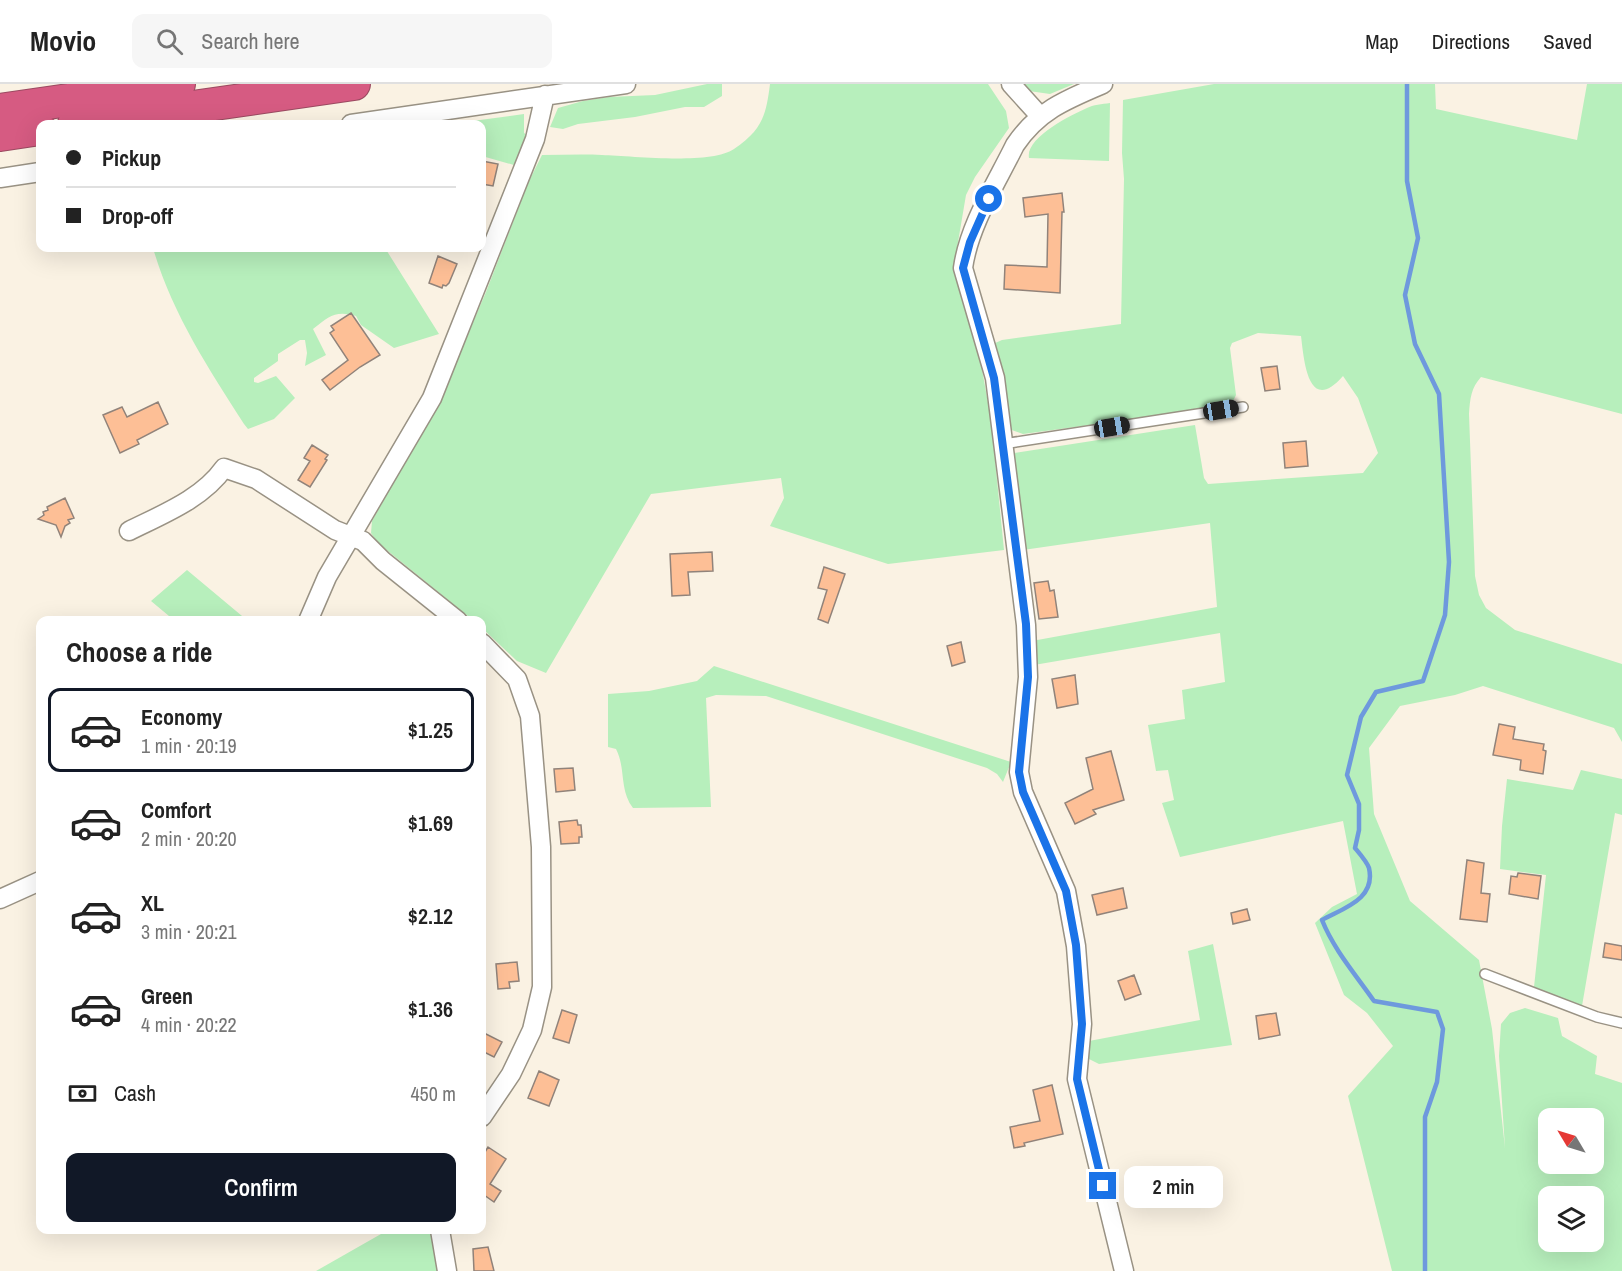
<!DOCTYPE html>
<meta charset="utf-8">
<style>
body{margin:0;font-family:"Archivo Narrow",sans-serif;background:#f6f6f6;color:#222;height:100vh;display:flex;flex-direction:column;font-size:22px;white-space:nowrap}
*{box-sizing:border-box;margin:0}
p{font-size:20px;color:#767676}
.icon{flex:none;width:33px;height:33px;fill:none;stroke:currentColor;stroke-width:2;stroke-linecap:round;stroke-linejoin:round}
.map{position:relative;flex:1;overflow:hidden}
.drawer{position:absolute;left:36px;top:532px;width:450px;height:618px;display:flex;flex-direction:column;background:#fff;border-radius:12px;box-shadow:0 6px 24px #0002}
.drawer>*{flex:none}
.top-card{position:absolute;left:36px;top:36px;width:450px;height:132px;border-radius:12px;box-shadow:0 6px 24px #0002;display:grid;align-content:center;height:132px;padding:0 30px;background:#fff}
.needle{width:39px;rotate:308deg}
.controls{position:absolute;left:1538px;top:1024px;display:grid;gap:12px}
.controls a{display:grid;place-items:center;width:66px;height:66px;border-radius:12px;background:#fff;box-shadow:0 6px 24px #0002;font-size:30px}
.end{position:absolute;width:27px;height:27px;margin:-14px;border:8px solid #1a73e8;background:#fff;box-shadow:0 0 0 3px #fff}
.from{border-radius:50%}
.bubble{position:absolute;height:42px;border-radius:12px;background:#fff;box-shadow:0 6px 24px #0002;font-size:20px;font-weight:600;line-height:42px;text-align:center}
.car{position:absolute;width:18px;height:36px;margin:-18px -9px;border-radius:8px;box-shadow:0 0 4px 2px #0007;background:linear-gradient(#222 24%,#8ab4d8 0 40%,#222 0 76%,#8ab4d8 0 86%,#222 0)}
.top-card b{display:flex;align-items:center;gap:21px;height:57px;font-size:22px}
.top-card b+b{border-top:2px solid #e0e0e0}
.top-card i{width:15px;height:15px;background:#222}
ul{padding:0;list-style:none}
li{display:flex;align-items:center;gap:18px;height:84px;margin:0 12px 9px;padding:0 18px;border:3px solid transparent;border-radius:12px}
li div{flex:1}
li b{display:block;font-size:22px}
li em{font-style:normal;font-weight:600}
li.on{border-color:#111827}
li>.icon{width:54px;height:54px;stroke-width:1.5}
h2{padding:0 30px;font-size:27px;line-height:72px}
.pay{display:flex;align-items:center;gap:15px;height:66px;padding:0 30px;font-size:22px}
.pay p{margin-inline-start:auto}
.cta{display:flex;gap:12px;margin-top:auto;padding:12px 30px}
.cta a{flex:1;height:69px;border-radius:12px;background:#111827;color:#fff;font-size:24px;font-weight:600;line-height:69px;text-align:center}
header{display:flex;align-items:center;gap:36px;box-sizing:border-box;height:84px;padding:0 30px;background:#fff;border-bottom:2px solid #e0e0e0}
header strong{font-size:28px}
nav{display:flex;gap:33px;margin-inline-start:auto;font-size:21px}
.search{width:420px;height:54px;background:#f6f6f6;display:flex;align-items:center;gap:15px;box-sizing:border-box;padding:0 21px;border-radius:12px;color:#767676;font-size:22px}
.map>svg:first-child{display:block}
</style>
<header>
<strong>Movio</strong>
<div class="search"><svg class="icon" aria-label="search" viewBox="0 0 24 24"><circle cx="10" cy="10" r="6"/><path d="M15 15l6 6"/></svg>Search here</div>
<nav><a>Map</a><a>Directions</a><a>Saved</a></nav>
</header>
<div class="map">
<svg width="1622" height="1187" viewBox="0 0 1622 1187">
<rect width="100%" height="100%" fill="#faf2e3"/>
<path fill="#b7efbc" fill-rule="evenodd" d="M707,0h15v12l-18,11h-19l-50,10 -57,7 -15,5 -13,-2 8,-19 25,-7 26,-4 46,-2z
M770,0h218l18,27 3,17 -34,49 -9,18 -9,53 1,30 22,80 11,62 13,130 -116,14 -118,-38 14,-28 -3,-20 -130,16 -105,179 -29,-12 -35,-33v-7h-8l-96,-78 -7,-10 1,-12 68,-122 46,-107 42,-109 14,-28c20,0 40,-1 60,0 30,1 109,10 132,-6 28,-19 32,-33 36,-65z
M1023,0h51l-24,10 -21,-3z
M1214,0h221l1,25 141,31 10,-56h35v330l-141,-37c-10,11 -11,22 -12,37l6,162 4,19 7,13 29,22 107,34v78l-8,-14 -131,-42 -28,9 -55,11 -31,42 5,66 36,87 69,59 13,69 13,119 -6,-92 2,-32 9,-11 15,-5 33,10 4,18 35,20 -2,18 27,9v188h-230l-44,-175 45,-50 -26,-33 -23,-18 -29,-72 17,-16 25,-13 -14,-73 -163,36 -18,-54 12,-3 -6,-30 -12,1 -8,-46 37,-6 -3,-29 43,-8 -5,-49 -186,32 -2,-24 185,-34 -7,-84 -187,27 -10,-89 1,-8 181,-28 9,53 4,6 155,-11 15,-20 -20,-55 -15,-22c-35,40 -39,-16 -42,-40l-43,-3 -26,10 -2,5 6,47 -3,6 -7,3 -32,7 -171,23 -14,-5 -16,-85 9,-4 119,-16 3,-145 -2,-26 1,-53zM1548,1035h45v45h-45zM1548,1113h45v45h-45z
M1110,19l-1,58 -80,-3c-4,-20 42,-43 58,-50 6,-3 15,-4 23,-5z
M524,30v19l3,2 -6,17 -7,13 -32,-9v-32h-32z
M153,164h232l54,86 -45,14 -33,-23 -5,-9c-20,-6 -27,0 -43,13l13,26 -21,11 2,-13 -2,-13h-5l-22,14v7l-24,17v4l4,1 18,-7 19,22 -21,21 -26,10 -4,-5c-36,-56 -73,-113 -91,-176z
M187,486l61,51h-73l-24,-20z
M714,582l297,96 -8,20 -6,-8 -10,-6 -221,-72 -50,-1 -10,3 5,109 -78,1c-14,-18 -7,-40 -17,-59l-8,-2v-53l41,-3 48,-10z
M1581,686l41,9v36l-7,-2 -33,193 -48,-19 12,-112 -46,-6 2,-43 5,-47 66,11z
M1213,860l19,101 -133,19 -12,-6 2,-17 111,-21 -12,-69z
M388,1146h45l7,41h-124z"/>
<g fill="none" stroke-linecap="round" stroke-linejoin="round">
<path stroke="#6e99dd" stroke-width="4.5" d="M1407,0v97l11,57 -13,57 10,49 24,50 10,168 -4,53 -22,66 -47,11 -15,25 -14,58 12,29v26l-4,18c5,6 12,14 14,20 7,31 -25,40 -47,52 12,30 34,55 52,81l63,11 6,17 -6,53 -12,35v154"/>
</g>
<path fill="#fdbf96" stroke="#91837a" stroke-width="1.5" d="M482,77l16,3 -5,22 -11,-2z
M1062,109l2,19h-2l-2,81 -56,-4 1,-24 42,2 1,-53 -23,3 -2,-19z
M438,172l19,8 -8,19 -3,3 -3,-1 -1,3 -13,-5z
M351,229l29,42 -20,12 -30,23 -8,-10 26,-20 -18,-27 4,-3 -3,-4z
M1277,282l3,23 -15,2 -4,-23z
M158,318l10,22 -31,16 2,4 -19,9 -17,-38 19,-8 5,10z
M1306,357l2,25 -23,2 -2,-25z
M312,361l16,10 -3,4 2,1 -17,27 -12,-7 12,-19 -6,-3z
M65,414l9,20 -6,2 2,3 -5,3 -4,11 -5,-12 -18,-6 6,-4 -1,-3 5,-2 -1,-3z
M712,468l1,19 -25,1 2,23 -18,1 -2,-42z
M824,483l21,7 -17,49 -10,-4 9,-29 -9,-2z
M1048,497l2,10 4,-1 4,27 -19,2 -5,-36z
M961,558l4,20 -13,4 -5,-20z
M1075,591l3,29 -21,4 -5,-29z
M1499,640l16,3 -2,12 31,5 -1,6 3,1 -3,23 -23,-4 1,-10 -28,-5z
M1111,667l13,49 -31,10 3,4 -21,10 -10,-21 28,-14 -7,-31z
M573,684l2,22 -19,2 -2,-23z
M577,736l1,5h3l1,12h-3v6l-18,1 -2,-22z
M1467,776l17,3 -3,30 9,1 -3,28 -27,-3z
M1518,789l23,3 -3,23 -29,-5 2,-18 6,1z
M1123,804l4,20 -30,7 -5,-20z
M1247,825l3,11 -17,4 -2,-11z
M1605,859l17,3v14l-19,-3z
M517,878l2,19 -10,1 1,6 -12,1 -2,-25z
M1134,891l7,19 -16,6 -7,-19z
M562,926l15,5 -8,28 -16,-5z
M1276,929l4,22 -21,4 -3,-23z
M482,948l20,10 -8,15 -12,-6z
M539,987l20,9 -10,26 -21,-8z
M1052,1001l11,49 -39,9 1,3 -11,2 -4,-21 30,-6 -7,-31z
M488,1063l18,12 -16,25 11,7 -7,11 -10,-7 -2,3v-41z
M488,1163l6,24h-20l-1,-22z"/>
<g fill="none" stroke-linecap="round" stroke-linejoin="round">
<g stroke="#999284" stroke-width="12">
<path id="lane" d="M1003,360l240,-37
M1485,890l112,43 25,6"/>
</g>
<g stroke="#999284" stroke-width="21">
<path id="street" d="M1011,0l29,32
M1103,0c-38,16 -65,27 -88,61 -19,39 -46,80 -52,123l32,110 31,247 2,52 -9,95 4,20 43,99 10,55 6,78 -5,55 47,192
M351,40l275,-40
M0,94l40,-6
M129,447c34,-17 73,-32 95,-63l32,11 79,51 28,11 20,20 75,60
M308,537l19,-44 105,-179 103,-259 10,-44
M482,559l35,36 13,37 11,131 1,140 -10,43 -21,44 -29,43
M0,815l40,-18
M440,1146l7,41"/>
</g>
<g stroke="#9b4a61" stroke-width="34">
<path id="highway" d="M0,26l179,-26
M74,40l280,-40
M0,51l40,-6"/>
</g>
<use href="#lane" stroke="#fff" stroke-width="9"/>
<use href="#street" stroke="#fff" stroke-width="18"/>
<use href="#highway" stroke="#d65b82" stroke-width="32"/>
</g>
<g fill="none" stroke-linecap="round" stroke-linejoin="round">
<path stroke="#1a73e8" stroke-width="8" d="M989,115l-19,43 -7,26 31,110 32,246 2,53 -9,95 4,20 43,99 10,54 6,79 -5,55 26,107"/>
</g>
</svg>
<div class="controls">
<a><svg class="needle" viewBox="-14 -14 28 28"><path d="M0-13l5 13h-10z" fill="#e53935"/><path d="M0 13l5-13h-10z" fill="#767676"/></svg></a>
<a><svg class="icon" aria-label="layers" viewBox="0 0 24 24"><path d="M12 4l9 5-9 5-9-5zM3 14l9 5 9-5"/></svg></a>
</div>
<i class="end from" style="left:989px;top:115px"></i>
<i class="end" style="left:1103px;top:1102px"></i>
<div class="bubble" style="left:1124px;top:1082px;width:99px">2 min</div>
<i class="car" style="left:1221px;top:326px;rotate:81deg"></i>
<i class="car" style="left:1112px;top:343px;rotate:81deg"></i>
<div class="top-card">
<b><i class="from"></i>Pickup</b>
<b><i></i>Drop-off</b>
</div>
<section class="drawer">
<h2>Choose a ride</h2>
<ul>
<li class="on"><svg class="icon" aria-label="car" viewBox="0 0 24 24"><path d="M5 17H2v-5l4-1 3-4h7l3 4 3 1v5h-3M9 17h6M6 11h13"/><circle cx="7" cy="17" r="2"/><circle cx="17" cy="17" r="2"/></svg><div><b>Economy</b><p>1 min · 20:19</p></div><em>$1.25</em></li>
<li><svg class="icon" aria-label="car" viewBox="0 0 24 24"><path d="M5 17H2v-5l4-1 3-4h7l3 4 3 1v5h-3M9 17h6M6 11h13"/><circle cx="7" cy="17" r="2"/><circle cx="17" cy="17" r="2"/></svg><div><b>Comfort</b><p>2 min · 20:20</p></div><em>$1.69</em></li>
<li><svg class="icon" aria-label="car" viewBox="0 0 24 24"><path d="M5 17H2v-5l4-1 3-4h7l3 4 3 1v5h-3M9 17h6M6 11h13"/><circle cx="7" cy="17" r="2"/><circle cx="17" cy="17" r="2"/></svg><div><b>XL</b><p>3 min · 20:21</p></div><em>$2.12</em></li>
<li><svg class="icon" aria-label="car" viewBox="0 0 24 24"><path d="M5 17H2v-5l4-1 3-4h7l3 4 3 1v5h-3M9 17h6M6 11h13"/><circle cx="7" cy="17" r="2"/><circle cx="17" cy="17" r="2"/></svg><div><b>Green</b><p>4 min · 20:22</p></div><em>$1.36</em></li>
</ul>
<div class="pay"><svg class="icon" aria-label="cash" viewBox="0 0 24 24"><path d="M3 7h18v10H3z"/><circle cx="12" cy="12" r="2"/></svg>Cash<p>450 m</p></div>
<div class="cta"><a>Confirm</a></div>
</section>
</div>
